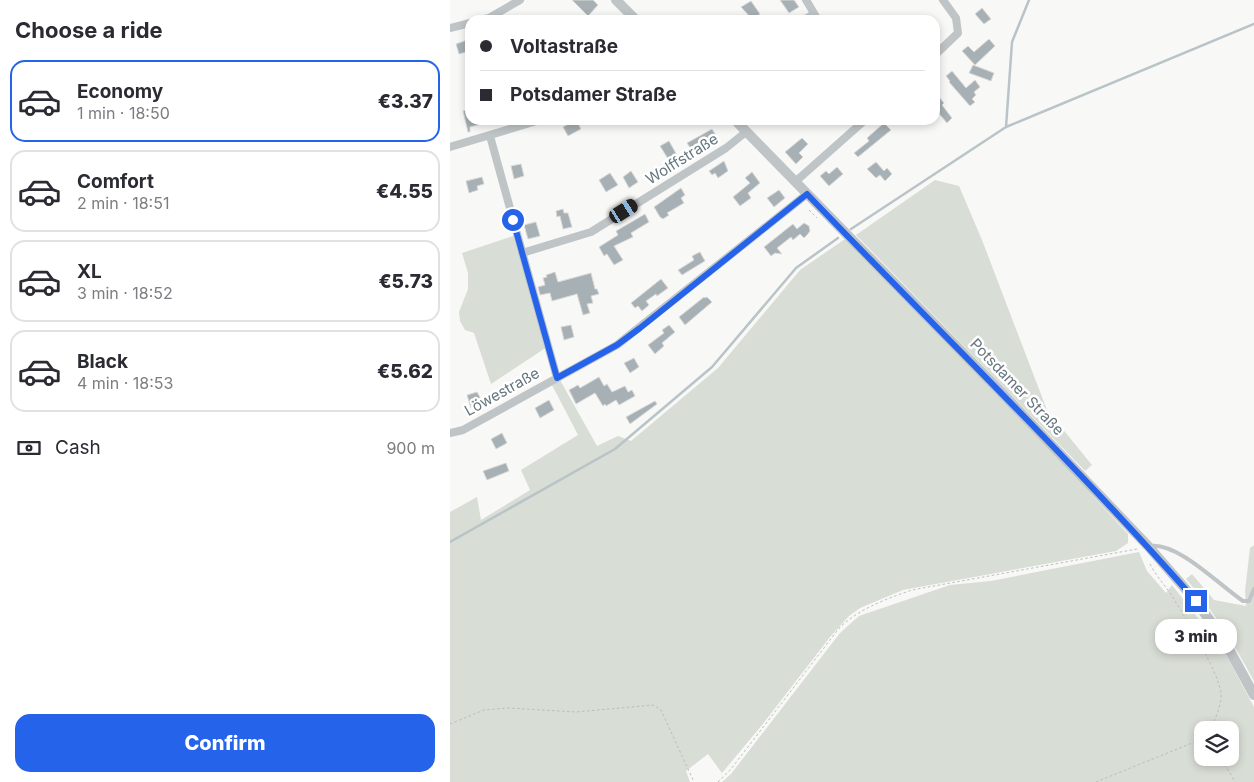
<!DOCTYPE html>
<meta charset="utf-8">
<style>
body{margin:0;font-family:Inter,sans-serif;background:#f2f2f3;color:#2b2b33;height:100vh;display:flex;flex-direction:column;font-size:19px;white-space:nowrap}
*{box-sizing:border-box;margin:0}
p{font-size:16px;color:#7c7c81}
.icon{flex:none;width:28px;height:28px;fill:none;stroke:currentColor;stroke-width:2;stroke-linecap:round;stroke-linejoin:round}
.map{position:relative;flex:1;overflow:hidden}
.drawer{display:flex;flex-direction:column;background:#fff;width:450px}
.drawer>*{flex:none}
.guide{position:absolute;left:15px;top:15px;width:475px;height:110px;border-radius:15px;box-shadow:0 2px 8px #0003;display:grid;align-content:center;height:110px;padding:0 15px;background:#fff}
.controls{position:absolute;left:744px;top:721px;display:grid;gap:10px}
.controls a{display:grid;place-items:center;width:45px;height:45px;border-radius:10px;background:#fff;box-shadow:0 2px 8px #0003;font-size:25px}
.end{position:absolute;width:22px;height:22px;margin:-11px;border:6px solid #2563eb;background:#fff;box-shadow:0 0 0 2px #fff}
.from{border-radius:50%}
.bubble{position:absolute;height:35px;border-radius:15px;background:#fff;box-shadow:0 2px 8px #0003;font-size:16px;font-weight:800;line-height:35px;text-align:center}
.car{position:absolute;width:15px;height:30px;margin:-15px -8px;border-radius:6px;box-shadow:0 0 4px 1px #0007;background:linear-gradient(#222 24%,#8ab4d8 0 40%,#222 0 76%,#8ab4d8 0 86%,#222 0)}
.guide b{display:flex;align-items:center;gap:18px;height:48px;font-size:19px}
.guide b+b{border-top:1px solid #e1e1e2}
.guide i{width:12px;height:12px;background:#2b2b33}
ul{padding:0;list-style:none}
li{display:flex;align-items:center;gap:15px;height:82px;margin:0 10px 8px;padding:0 5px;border:2px solid #e1e1e2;border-radius:15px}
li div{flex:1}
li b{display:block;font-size:19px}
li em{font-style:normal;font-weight:800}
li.current{border-color:#2563eb}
li>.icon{width:45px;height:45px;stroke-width:1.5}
h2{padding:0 15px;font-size:22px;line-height:60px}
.pay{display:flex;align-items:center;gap:12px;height:55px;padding:0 15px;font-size:19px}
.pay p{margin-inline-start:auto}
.button{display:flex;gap:10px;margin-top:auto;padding:10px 15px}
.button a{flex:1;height:58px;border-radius:15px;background:#2563eb;color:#fff;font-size:20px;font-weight:800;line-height:58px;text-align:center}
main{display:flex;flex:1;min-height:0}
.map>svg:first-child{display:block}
</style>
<main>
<section class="drawer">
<h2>Choose a ride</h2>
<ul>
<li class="current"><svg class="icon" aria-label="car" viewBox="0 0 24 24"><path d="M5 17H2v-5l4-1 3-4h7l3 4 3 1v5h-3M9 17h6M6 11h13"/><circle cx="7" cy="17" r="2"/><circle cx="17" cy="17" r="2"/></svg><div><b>Economy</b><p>1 min · 18:50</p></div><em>€3.37</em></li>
<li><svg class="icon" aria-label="car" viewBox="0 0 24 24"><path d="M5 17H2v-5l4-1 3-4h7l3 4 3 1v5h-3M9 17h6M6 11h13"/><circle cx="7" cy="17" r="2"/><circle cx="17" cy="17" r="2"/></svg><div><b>Comfort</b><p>2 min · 18:51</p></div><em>€4.55</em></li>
<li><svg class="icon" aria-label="car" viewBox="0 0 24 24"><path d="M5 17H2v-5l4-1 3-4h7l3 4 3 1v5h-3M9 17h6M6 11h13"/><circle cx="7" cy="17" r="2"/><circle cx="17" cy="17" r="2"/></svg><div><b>XL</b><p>3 min · 18:52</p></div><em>€5.73</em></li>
<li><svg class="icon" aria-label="car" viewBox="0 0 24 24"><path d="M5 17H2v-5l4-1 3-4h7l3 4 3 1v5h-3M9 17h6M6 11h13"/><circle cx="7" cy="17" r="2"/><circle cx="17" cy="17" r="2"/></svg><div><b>Black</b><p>4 min · 18:53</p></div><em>€5.62</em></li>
</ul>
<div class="pay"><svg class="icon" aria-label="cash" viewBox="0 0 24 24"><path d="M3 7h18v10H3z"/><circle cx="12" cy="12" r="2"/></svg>Cash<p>900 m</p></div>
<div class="button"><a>Confirm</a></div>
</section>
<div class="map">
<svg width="804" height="782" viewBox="0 0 804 782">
<rect width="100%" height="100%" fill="#f8f8f6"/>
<path fill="#d8ddd5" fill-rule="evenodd" d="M485,180l24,6 23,54 65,170 45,55 -7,6 -229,-236z
M66,235l31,112 -56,37 -17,-51 -9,-3 -5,-9 -1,-9 9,-23v-16l-6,-20z
M395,239l179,182 104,113v9l-12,8 -213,39 -43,18 -11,8 -19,21 -68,88 -40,48 -14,-19 -22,17 4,11h-240v-270l27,-15 4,23 49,-30 -9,-20 57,-35 -26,-50 8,-5 37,66 21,-10 13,5 87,-73 82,-98z
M804,545v136c-20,-37 -41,-71 -68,-102l6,-5 22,26 32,6 -1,-15 5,-43z
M689,552l8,19 19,22 6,-8 52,66 30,56v75h-532l9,-8 109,-141 19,-17 91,-31 41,-4zM752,730h28v28h-28z"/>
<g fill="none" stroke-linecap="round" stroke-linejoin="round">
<path stroke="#b8c4c7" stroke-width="2.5" d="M556,127l6,-85 17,-42
M401,229l155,-102 248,-103
M0,542l165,-93 97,-82 84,-99 42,-30"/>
</g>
<path fill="#a7b0b4" stroke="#dadad8" d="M122,0h21l5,5 -10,11z
M330,0h14l5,7 -10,6z
M301,1l9,13 -8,5 -11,-12z
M532,8l9,11 -7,5 -9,-10z
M20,39v12l-11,3 -3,-10z
M539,39l6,7 -20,19 -13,-14 6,-5 6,6z
M523,65l21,8 -3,8 -22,-8z
M502,71l14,17 9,-8 5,7 -6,5 2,3 -4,4 3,3 -5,4 -21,-24 1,-1 -4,-5z
M485,92l9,11 -2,2 10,13 -5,5 -12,-14z
M20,109v11h19v2l-19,5v5h-2l-5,-21z
M126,120l5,9 -13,7 -5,-9z
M434,123l7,7 -33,27 -4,-4 15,-12 -2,-3z
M262,129l5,8 -24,15 -6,-9z
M352,138l6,6 -9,9 4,4 -7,7 -11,-12z
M219,141l9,16 -8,5 -10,-16z
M274,161l4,10 -10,7 -3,-5 -3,2 -3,-4z
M426,162l8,9 3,-3 5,6 -7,7 -5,-6 -4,3 -9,-9z
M71,164l3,12 -10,3 -3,-13z
M387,167l6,7 -14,12 -9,-10 6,-5 3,3z
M181,171l7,11 -9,6 -6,-11z
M302,172l8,11 -12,10 3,5 -11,8 -7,-9 17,-14 -5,-5z
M160,173l8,12 -12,7 -7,-12z
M32,177l2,7 -7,2 1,4 -9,3 -3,-12z
M231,188l4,7 -4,3 3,5 -17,10 2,2 -6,4 -3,-2 -6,-10z
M329,190l6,8 -11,9 -7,-9z
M113,209l1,4h4l4,14 -9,2 -3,-13 -3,1 -1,-6z
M195,214l4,8 -18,11 2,4 -19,9 9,14 -9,5 -7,-11 -3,2 -5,-9 19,-12 -2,-4z
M86,222l4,14 -12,3 -4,-14z
M354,223l5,3 1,5 -3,4 -3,3 -4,-4 -7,6 -2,-3 -14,11 5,6 -7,-1 -4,3 -7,-9 29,-23 4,5z
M250,252l5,9 -23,14 -4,-5 16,-10 -2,-4z
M105,272l3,10 33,-9 4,16h2l2,5 -8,2 2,7 -6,1 3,9 -7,2 -6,-21 -25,7 -2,-8 -10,2 -2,-8 7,-2 -2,-7 4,-1 -1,-2z
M211,279l7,9 -11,8 -1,-2 -10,7 3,4 -7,6 -4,-5 -3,2 -4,-5z
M254,297l1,1 2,-1 5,5 -27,23 -6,-8z
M121,325l3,12 -10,3 -3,-13z
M219,325l6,7 -13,11 2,3 -9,8 -7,-9 16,-12 -2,-3z
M184,358l5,9 -9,6 -6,-10z
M149,377l5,9 3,-2 5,8 13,-6 3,6 4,-2 3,6 -16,9 -3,-5 -10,6 -1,-2 -2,2 -8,-13 -19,11 -7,-14 9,-5 2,3z
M27,392l4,7 10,-3 2,6 -22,6 -4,-13z
M99,400l5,10 -14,8 -5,-10z
M205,401l2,3 -27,20 -4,-7z
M52,433l5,10 -11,6 -5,-10z
M56,463l3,8 -22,9 -4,-9z"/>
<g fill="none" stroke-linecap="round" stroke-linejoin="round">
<path stroke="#babdbf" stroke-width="1" stroke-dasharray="2.5 2.5" stroke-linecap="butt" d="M359,210l8,8
M700,564c6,12 15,21 22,32 12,19 47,77 49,97 1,12 -6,26 -11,37
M0,724l34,-14 25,-2 67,4 77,-7 8,5 33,72
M767,758l10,10 8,14
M268,782l13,-13 109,-142c21,-19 46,-28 72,-37l225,-41
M646,782l106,-43"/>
<path stroke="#bfc4c7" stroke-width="4" d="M700,546c28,-4 69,39 93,55h6l5,-12"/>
<path stroke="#bfc4c7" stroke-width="8" d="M356,0l12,20
M31,20l8,-2 31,-18
M354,20l10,-6
M0,28l20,-5
M485,55l23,-22 -2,-15 -13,-18
M40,136l67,242
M0,147l90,-27
M345,182l70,-62
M72,253l69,-21 135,-84 20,-16
M0,433l13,-3 154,-85 190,-151"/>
<path stroke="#bfc4c7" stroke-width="10" d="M166,0l20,20
M285,120l268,274 145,152 48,55 29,41 29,53"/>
</g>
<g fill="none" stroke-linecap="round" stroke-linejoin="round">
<path stroke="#2563eb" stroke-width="6" d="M63,220l44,158 60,-33 23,-17 167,-134c130,136 265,266 389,407"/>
</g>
<g text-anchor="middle" stroke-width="5" stroke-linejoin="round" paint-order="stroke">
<g font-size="15" fill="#65767e" stroke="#fff">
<text transform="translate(232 159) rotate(-32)" y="5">Wolffstraße</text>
<text transform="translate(567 387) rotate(46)" y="5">Potsdamer Straße</text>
<text transform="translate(52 392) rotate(-29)" y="5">Löwestraße</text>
</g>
</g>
</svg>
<div class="controls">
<a><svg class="icon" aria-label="layers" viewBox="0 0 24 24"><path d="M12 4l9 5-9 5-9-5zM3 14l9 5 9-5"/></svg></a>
</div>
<i class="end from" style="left:63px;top:220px"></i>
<i class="end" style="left:746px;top:601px"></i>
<div class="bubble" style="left:705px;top:619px;width:82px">3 min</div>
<i class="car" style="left:174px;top:211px;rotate:58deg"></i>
<div class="guide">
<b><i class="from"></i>Voltastraße</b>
<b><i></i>Potsdamer Straße</b>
</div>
</div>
</main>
